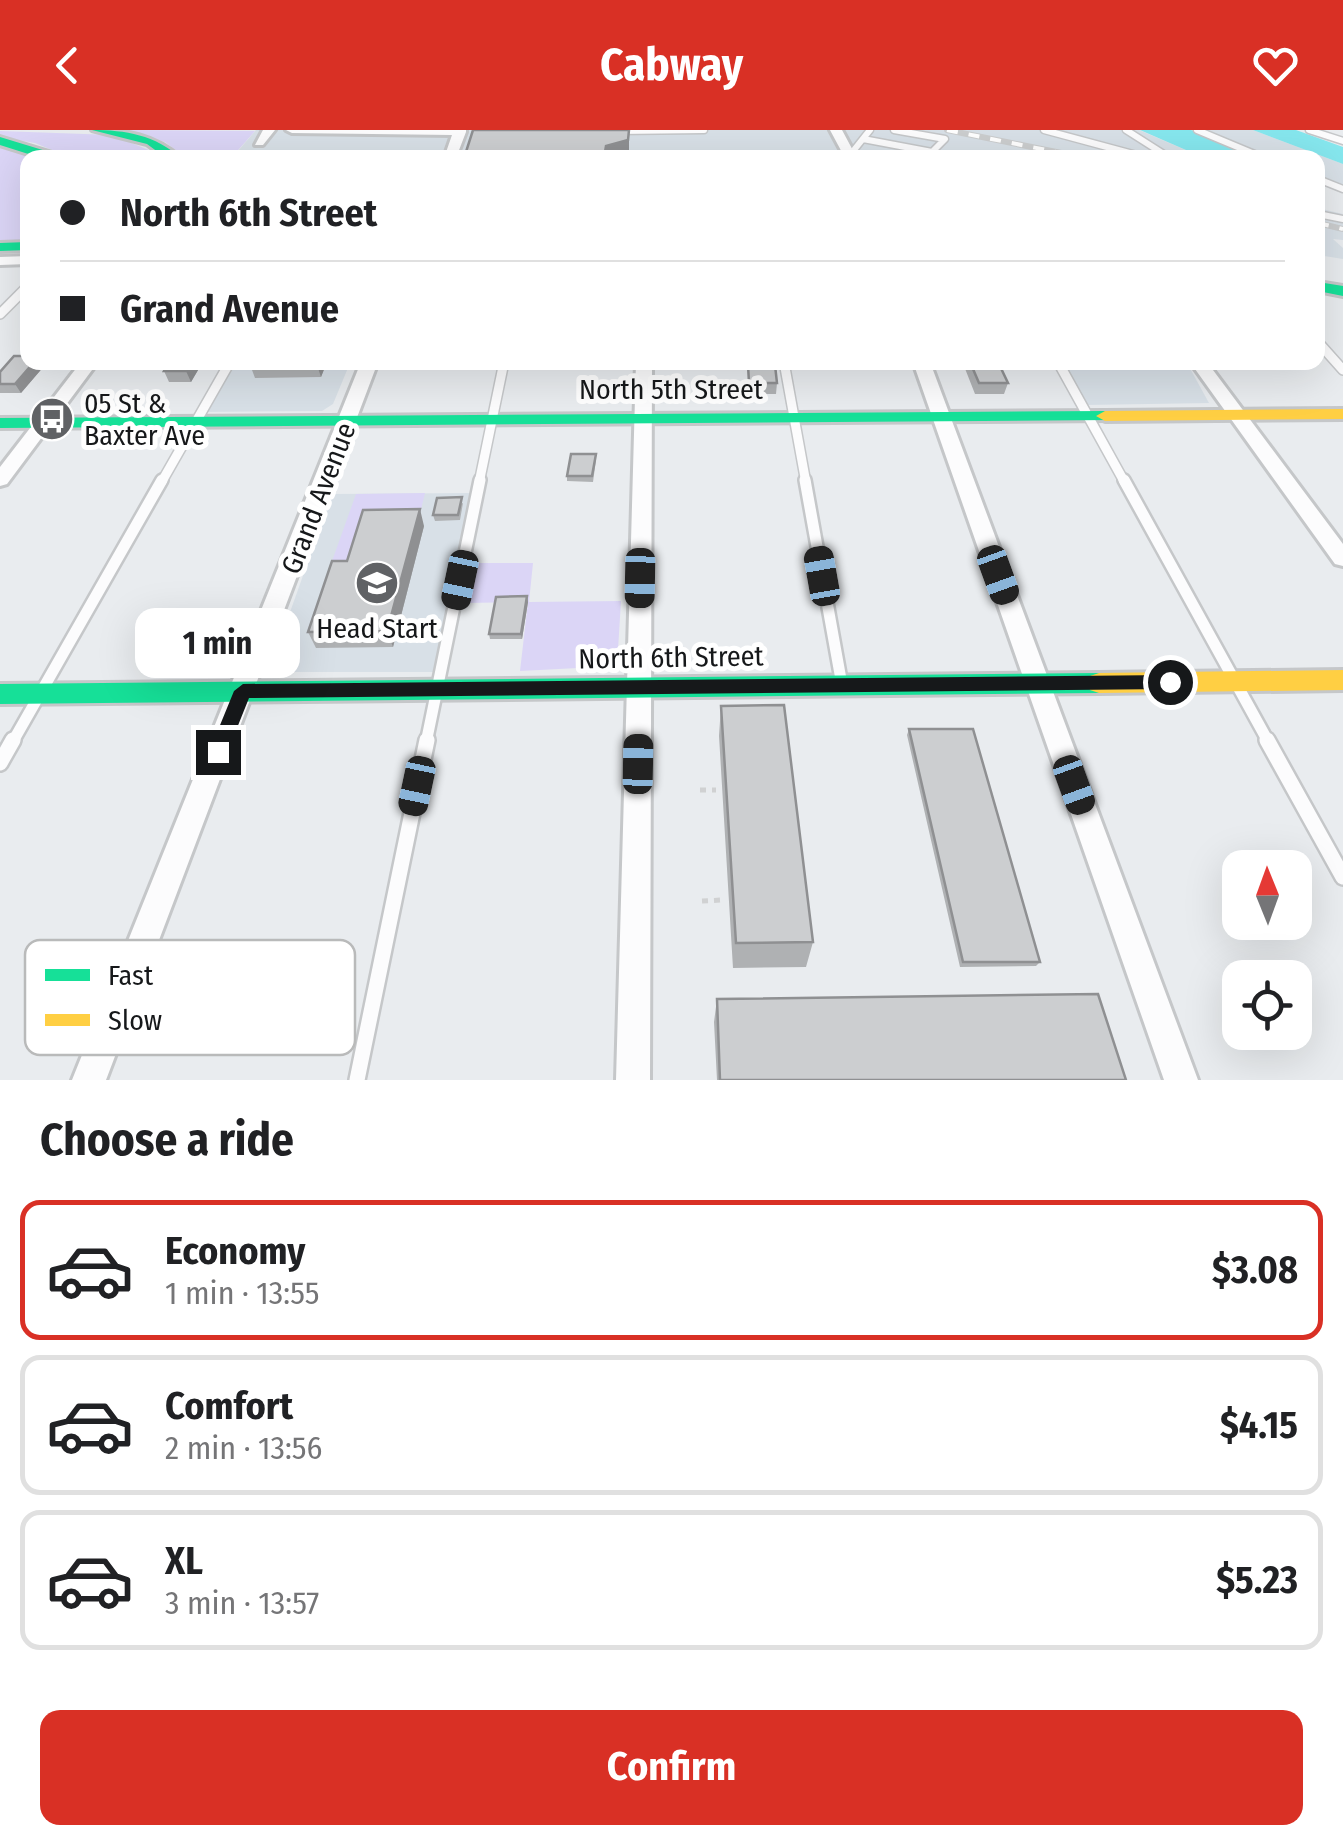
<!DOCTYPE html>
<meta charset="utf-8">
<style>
body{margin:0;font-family:"Fira Sans Condensed",sans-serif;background:#f6f6f6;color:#202124;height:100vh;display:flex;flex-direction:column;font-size:38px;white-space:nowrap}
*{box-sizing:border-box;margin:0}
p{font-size:32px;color:#757577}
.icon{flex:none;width:55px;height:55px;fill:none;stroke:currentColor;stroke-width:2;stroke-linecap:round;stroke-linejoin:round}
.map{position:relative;height:950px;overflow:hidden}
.panel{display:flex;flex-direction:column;background:#fff;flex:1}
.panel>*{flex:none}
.top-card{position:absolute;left:20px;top:20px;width:1305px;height:220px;border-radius:20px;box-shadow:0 10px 40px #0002;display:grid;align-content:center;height:220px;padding:0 40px;background:#fff}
.needle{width:65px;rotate:359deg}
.controls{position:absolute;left:1222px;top:720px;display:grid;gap:20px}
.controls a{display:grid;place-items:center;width:90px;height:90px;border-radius:20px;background:#fff;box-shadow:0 10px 40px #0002;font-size:50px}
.end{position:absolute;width:45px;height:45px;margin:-22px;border:12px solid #16181a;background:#fff;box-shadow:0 0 0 5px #fff}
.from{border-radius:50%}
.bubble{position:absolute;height:70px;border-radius:20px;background:#fff;box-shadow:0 10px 40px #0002;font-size:32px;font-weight:700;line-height:70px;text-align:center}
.car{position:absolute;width:30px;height:60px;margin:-30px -15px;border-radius:12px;box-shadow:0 0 8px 2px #0007;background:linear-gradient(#222 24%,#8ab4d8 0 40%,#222 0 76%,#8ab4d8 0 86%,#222 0)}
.top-card b{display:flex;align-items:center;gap:35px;height:95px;font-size:38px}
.top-card b+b{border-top:2px solid #e0e0e0}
.top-card i{width:25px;height:25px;background:#202124}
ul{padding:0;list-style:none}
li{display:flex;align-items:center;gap:30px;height:140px;margin:0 20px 15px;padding:0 20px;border:5px solid #e0e0e0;border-radius:20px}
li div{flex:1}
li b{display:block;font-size:38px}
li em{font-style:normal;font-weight:700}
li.selected{border-color:#d93025}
li>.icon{width:90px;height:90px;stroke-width:1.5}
h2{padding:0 40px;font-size:45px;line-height:120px}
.primary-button{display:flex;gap:20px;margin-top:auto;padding:20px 40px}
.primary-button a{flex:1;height:115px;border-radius:20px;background:#d93025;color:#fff;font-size:40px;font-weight:700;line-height:115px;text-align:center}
header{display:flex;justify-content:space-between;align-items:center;height:130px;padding:0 40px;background:#d93025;color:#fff;font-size:45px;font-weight:700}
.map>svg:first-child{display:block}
</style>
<header><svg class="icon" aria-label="back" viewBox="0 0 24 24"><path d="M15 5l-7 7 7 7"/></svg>Cabway<svg class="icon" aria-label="heart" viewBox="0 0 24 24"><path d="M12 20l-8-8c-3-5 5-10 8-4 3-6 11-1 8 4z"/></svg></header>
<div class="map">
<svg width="1343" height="950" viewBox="0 0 1343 950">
<rect width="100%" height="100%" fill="#e9ecef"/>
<path fill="#d8e0e7" d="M256,0h883l63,27 -970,1z
M1191,0h62l90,34v29l-25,-11v-24l-61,-1z
M1318,78l25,6v26l-10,-1 10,9v11l-25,-4z
M234,233h116l-17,41 -11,7 -117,1z
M1063,233h124l22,40 -121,2z
M474,363l-40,179h-157l-4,-12 59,-166z"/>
<path fill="#dbd5f6" d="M123,0l132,1 -23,26h-47l-20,-15z
M0,1l112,4 54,22h-97l-34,-14 -35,-6z
M0,16l39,11 -11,1 -1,85 -27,2z
M425,363l-8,33 -64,52h-27l30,-84z
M474,433h59l-4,39 92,-1 -4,65 -97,5 8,-69 -62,1z"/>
<path fill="#86e7ee" d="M1140,0h51l66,27h-55z
M1253,0h43l47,17v17z"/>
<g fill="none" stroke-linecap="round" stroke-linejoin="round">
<g stroke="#c5c7c9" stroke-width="9">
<path id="lane-far3" d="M894,0l51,9 -19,19
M1044,0l104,28
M1126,0l44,28
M1197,0l67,28
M1309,0l34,11
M618,1l86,-1
M863,9l69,13
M863,28l-13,-3 20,-25
M1318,49l25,10
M1318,84l25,5"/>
</g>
<g stroke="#c5c7c9" stroke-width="12">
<path id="lane-far2" d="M0,184l28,-28
M1318,212l25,28
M784,232l22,121
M1058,232l67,121
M161,353l69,-121
M479,353l25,-121"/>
</g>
<g stroke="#c5c7c9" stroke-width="16">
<path id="lane-far1" d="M805,350l37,205
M1124,350l145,263
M12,613l150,-263
M426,613l54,-263"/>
</g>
<g stroke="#c5c7c9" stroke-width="20">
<path id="lane" d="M1267,610l76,137
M0,633l13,-23
M357,950l70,-340"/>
</g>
<g stroke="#c5c7c9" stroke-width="6">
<path id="street" d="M263,0h12l-12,15h-8z
M286,0h180v2l-10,26h-12l8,-23 -160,-2z
M830,0h12l15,28h-12z
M28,126v8l-28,1v-8z
M81,232h17l-91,122 -7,2v-19z
M361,232h17l-272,718h-34z
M636,232h16l-2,718h-34z
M913,232h17l268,718h-34z
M1190,232h17l136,182v22l-8,-2z"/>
</g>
<g stroke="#c5c7c9" stroke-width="6">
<path id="fast" d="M92,0c34,0 63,5 89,28h-15l-19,-14z
M0,7l59,18 2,3h-20l-41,-13z
M28,112v8l-28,1v-8z
M1318,152l25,4v10l-25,-5z
M1105,281l6,1v8l-1111,8v-10z
M1099,543l9,3 3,7 -3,7 -9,3 -1099,11v-20z"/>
</g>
<g stroke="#c5c7c9" stroke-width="6">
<path id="slow" d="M1343,279v10l-238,2 -9,-5 9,-5z
M1343,540v20l-244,3 -9,-3 -3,-7 3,-7 9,-3z"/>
</g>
<path stroke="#d0d1d2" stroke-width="5" stroke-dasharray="6 6" stroke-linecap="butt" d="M700,660h16
M702,771l20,-1"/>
<use href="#lane-far3" stroke="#fcfcfd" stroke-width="6"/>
<use href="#lane-far2" stroke="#fcfcfd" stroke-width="9"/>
<use href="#lane-far1" stroke="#fcfcfd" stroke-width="11"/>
<use href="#lane" stroke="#fcfcfd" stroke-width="15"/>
<use href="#street" fill="#fcfcfd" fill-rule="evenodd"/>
<use href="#fast" fill="#16e098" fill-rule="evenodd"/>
<use href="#slow" fill="#ffcf43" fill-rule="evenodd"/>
<g stroke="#cbcdce" stroke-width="6">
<path id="rail" d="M947,0l139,28
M1318,93l25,6"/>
</g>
<use href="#rail" stroke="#fff" stroke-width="4" stroke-dasharray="11" stroke-linecap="butt"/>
</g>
<path fill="#afb1b3" d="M169,232h31l1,3 -10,17h-22l-5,-11z
M249,232h78l-6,15 -66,1z
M964,232h34l10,21 -4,11h-29l-11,-28z
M45,235l-24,28h-21v-21z
M748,235l29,18 -1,11h-28z
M596,330l-3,22 -26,-1v-5z
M463,373l-3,17 -25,1 -2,-6z
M424,396l-31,121 -77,1 -8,-16 39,-71z
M527,466l1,6 -6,37h-32l-1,-5z
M721,576l92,236 -7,25 -73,1 -14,-232z
M909,599l131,233 -4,4 -76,1 -53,-232z
M717,869l409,81h-409l-3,-58z"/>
<path fill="#8f9092" d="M629,0v26l-8,2h-17l2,-12z
M34,232h9l2,3 -24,28 -6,-9z
M191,232h9l1,3 -10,17 -5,-11z
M316,232h11l-6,15z
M420,379l4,17 -31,121 -6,-16z
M527,466l1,6 -6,37 -1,-5z"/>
<path fill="#ccced0" stroke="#8f9092" stroke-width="2.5" d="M473,0h156l-1,10 -22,6 -2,12h-140z
M14,226h14v6h6l-19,22h-15v-12z
M169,232h22l-5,9h-22z
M970,232h28l10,21h-29z
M748,235h27l2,18h-28z
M571,324h25l-4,22h-25z
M462,367l-4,18h-25l4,-17z
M420,379l-33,122 -79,1 24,-71h15l16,-51z
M527,466l-6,38h-32l7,-37z
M784,575l29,237 -77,1 -15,-237z
M909,599h64l67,233h-77z
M1098,864l28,86h-406l-3,-81z"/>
<path fill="#16181a" d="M1170,545l9,7 -9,7 -921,9 -24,60 -7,2 -9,-8 25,-61 9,-7z"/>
<defs>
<g id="bus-disc" transform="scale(2.25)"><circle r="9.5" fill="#606265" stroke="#fff"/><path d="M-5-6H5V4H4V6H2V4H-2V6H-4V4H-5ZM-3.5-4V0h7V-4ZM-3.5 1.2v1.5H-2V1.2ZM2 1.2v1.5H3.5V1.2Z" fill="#fff"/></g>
<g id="school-disc" transform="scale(2.25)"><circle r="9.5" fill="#606265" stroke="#fff"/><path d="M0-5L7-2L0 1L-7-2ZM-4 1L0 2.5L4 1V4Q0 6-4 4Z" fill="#fff"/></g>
</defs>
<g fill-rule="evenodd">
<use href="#bus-disc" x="52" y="289"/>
<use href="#school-disc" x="377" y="453"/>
</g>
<g text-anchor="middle" stroke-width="10" stroke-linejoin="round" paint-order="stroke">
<g font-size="28" fill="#16181a" stroke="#fff">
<text x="671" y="269">North 5th Street</text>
<text transform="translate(318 368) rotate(-69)" y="10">Grand Avenue</text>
<text transform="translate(671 527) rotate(-1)" y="10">North 6th Street</text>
</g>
<g font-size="28" fill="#16181a" stroke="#fff" text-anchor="start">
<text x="84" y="283">05 St &amp;<tspan x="84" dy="32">Baxter Ave</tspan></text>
<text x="377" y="508" text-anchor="middle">Head Start</text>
</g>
</g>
<rect x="25" y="810" width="330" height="115" rx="15" fill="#fff" stroke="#b9baba" stroke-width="2.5"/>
<rect x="45" y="839" width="45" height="12" fill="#16e098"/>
<rect x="45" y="884" width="45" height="12" fill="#ffcf43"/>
<g font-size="28" fill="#16181a">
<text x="108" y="855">Fast</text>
<text x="108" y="900">Slow</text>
</g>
</svg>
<div class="controls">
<a><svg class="needle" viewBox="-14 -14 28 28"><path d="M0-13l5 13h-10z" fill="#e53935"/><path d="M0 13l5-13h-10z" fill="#757577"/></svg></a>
<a><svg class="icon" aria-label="locate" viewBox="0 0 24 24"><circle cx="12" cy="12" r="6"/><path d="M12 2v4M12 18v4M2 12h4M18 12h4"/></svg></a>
</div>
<i class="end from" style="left:1170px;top:552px"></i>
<i class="end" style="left:218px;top:622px"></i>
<div class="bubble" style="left:135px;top:478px;width:165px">1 min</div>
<i class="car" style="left:998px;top:445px;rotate:160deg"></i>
<i class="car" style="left:822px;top:446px;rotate:350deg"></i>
<i class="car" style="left:640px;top:448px;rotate:181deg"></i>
<i class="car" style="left:460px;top:450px;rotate:192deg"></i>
<i class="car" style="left:638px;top:634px;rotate:1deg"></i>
<i class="car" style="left:1074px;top:655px;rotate:160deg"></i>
<i class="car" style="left:417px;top:656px;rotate:192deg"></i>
<div class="top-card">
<b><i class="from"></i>North 6th Street</b>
<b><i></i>Grand Avenue</b>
</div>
</div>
<section class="panel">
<h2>Choose a ride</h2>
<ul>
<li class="selected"><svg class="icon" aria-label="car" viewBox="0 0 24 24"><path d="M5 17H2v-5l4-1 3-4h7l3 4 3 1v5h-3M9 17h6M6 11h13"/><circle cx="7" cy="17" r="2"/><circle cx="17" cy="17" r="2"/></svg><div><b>Economy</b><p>1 min · 13:55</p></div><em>$3.08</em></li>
<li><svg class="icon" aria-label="car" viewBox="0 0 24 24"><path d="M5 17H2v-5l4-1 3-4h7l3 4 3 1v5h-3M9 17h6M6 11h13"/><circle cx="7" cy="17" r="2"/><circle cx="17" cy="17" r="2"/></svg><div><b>Comfort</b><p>2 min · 13:56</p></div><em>$4.15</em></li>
<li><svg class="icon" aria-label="car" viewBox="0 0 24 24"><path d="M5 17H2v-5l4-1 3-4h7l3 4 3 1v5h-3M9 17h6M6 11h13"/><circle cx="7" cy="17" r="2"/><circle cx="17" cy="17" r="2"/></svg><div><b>XL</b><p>3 min · 13:57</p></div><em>$5.23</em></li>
</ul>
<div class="primary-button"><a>Confirm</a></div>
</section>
